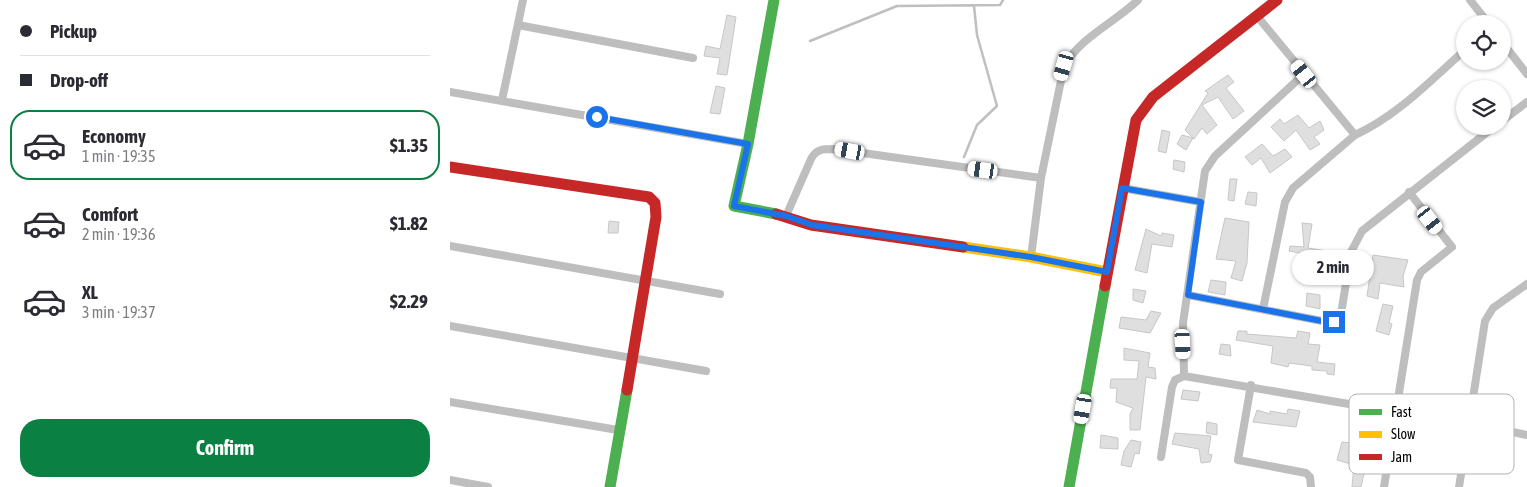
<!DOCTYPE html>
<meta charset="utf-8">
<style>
body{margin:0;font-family:"Asap Condensed",sans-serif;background:#f2f2f3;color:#2b2b33;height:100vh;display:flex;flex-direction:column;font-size:19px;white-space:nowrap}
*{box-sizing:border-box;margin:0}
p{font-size:16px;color:#7c7c81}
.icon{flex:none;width:28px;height:28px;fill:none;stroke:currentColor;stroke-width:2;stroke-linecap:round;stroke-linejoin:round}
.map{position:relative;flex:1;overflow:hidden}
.drawer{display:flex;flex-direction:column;background:#fff;width:450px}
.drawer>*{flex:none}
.hud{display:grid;align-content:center;height:110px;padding:0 20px;background:#fff}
.controls{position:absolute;left:1006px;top:15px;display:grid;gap:10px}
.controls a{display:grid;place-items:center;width:55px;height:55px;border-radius:50%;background:#fff;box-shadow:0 1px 4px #0004;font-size:25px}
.end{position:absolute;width:22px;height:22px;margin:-11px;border:6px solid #1a73e8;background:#fff;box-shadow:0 0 0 2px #fff}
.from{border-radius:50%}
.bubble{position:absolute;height:35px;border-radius:18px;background:#fff;box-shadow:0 1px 4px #0004;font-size:16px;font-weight:700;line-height:35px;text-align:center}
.car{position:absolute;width:15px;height:30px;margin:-15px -8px;border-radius:6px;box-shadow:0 0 4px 1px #0007;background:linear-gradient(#fff 24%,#345 0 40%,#fff 0 76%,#345 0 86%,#fff 0)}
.hud b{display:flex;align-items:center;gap:18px;height:48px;font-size:19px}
.hud b+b{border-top:1px solid #e1e1e2}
.hud i{width:12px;height:12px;background:#2b2b33}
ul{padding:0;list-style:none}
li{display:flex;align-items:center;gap:15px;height:70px;margin:0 10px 8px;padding:0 10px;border:2px solid transparent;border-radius:20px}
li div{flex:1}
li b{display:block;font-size:19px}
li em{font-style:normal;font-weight:700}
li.selected{border-color:#0b8043}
li>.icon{width:45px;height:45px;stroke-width:1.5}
.primary-button{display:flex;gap:10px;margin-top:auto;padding:10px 20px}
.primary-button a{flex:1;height:58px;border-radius:20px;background:#0b8043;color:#fff;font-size:20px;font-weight:700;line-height:58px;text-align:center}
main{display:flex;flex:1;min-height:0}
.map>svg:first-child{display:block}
</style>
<main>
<section class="drawer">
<div class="hud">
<b><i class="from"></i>Pickup</b>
<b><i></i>Drop-off</b>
</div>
<ul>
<li class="selected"><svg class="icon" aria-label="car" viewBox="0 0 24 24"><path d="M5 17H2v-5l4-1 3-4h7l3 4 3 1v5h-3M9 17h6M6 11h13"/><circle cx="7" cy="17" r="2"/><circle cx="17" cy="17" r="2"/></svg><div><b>Economy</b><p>1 min · 19:35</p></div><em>$1.35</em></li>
<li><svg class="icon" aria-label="car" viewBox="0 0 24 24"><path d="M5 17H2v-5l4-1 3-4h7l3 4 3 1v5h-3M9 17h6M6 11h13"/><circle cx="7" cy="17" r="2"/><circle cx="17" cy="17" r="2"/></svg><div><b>Comfort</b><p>2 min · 19:36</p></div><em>$1.82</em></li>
<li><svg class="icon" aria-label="car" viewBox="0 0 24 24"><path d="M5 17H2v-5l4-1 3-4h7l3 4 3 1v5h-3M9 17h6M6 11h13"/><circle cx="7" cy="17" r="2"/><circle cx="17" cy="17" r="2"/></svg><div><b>XL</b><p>3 min · 19:37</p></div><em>$2.29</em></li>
</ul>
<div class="primary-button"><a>Confirm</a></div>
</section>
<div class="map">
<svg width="1077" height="487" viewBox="0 0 1077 487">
<rect width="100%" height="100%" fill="#fff"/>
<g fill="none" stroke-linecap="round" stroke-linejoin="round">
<path stroke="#bfbfbf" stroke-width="2.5" d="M360,41l87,-35 103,-1 3,-5
M514,157l13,-32 20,-19 -20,-71 -3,-29"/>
</g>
<path fill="#dfdfdf" stroke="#c7c7c7" d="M277,15l9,2 -9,58 -10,-1 3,-16 -16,-2 2,-10 14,3z
M778,75l6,7 -8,6 18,23 -11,8 -15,-22 -16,8 15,20 -10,9 -5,-6 -8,11 -9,-9 23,-37 -3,-2z
M266,86l9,2 -5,26 -10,-1z
M848,115l11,13 11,-7 4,9 -10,7 6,7 -10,6 -14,-20 -12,11 -13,-14 9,-8 4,5z
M712,130l8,2 -4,21 -8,-2z
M732,135l11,3 -7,12 -9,-6z
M812,144l11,12 12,-7 7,8 -22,16 -9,-15 -9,7 -7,-8z
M724,160l11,2 -1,10 -11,-3z
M780,179h7l-3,22 -6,-1z
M798,192l9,1 -1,13 -11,-2z
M775,218l24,4 -2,41 -5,18 -11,-3 5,-17 -20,-2z
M159,221l10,1 -1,11h-10z
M852,223l10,1 -4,24 19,3 -3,25 -12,-3 2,-17 -25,-5 1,-5 14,1z
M696,229l15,7 1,-3 12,2 -2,12 -20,-3 -5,29 -12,-3z
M923,255l35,5 -5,16 1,11 -24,-4 -2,16 -11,-3z
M761,280l15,2 -1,13 -17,-3z
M683,289l13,2 -3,12 -10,-3z
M857,293l13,2v14l-14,-3z
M933,304l10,2 -4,17 3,1 -3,11 -13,-4z
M701,311l10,2 -11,20 -31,-5 2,-11 25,3z
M788,331h9v3l49,4 2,-7 12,2 -2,11 12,1 -3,17 18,2 -1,11 -7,-1v-3l-15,-1v-4l-23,-3 -1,4 -17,-4 2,-17 -37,-6z
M771,344l9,1 1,11 -12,-2z
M674,348l26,5 -2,14 7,1 1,11 -10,-2 -6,53h-10v-16l3,-6 -17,-6 1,-14h-7l1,-9h26l2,-18 -15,-1z
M733,390l17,2 -2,9 -17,-2z
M838,409l12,2 -4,16 -43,-5 4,-12 13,4v-3l17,3z
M757,422l10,2v11l-11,-2z
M910,432l13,3 -12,52h-9l2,-22 -17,-5 5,-18 20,2z
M725,433l36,3 -3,18 4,1 -2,7 -9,1 -2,-14 -27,-5z
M651,435l17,3v11l-18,-1z
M681,440l10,2 -2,12 -4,-1 -4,14 -10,-2 3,-14z"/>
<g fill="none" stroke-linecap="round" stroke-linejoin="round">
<path stroke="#bebebe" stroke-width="8" d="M1020,0l19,24
M807,16l98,119c42,-19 76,-55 110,-85
M68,25l175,33
M1052,42l25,32
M0,92l298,52
M52,100l21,-100
M1052,121l25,-19
M672,188l79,14
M336,216l25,-57c5,-10 12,-10 23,-10l207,29
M0,246l270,48
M581,257l10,-79 23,-112c18,-30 50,-43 74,-66
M738,295l139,27h7l7,-8 10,-62 11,-21 133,-105
M813,309l22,-107 8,-14 62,-53
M0,326l256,45
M734,376l212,36
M801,385l-13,75 68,13 4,4 1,10
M0,402l168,28
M1021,423l56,12
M711,457l11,-70 3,-7 9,-4 -1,-53 22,-152 10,-15 89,-82
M0,480l38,7
M934,487l33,-207 4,-8 31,-25 -43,-55
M1009,487l26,-166 8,-13 34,-24"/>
<path stroke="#4caf50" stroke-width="11" d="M324,0l-26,144 -14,62 42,8
M160,487l17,-97
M619,487l36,-201"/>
<path stroke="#ffc107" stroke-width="11" d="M513,247l68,10 76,15"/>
<path stroke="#c62828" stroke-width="11" d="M0,167l199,30 6,6 1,14 -29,173
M326,214l35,11 152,22
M655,286l31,-166 17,-23 124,-97"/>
</g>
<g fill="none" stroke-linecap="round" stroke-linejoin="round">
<path stroke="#1a73e8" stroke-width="6" d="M147,117l151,27 -14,62 52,10 26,9 219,32 76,15 15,-84 79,14 -13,93 139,27h7"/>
</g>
<rect x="899" y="394" width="165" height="80" rx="8" fill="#fff" stroke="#b2b2b2" stroke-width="1"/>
<rect x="909" y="409" width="23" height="6" fill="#4caf50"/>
<rect x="909" y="431" width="23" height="7" fill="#ffc107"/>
<rect x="909" y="454" width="23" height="6" fill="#c62828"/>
<g font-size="14" fill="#000">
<text x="941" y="417">Fast</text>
<text x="941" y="439">Slow</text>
<text x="941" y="462">Jam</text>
</g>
</svg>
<div class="controls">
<a><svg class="icon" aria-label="locate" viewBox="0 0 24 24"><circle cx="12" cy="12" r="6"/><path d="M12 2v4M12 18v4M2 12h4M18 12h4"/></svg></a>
<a><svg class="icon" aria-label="layers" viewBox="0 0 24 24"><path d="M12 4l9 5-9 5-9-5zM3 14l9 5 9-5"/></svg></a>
</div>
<i class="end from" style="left:147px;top:117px"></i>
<i class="end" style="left:884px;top:322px"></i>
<div class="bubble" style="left:842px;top:250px;width:82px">2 min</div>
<i class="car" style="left:614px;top:66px;rotate:196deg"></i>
<i class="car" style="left:854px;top:74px;rotate:321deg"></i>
<i class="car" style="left:400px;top:151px;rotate:280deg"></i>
<i class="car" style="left:533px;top:170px;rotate:278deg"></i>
<i class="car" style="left:980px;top:220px;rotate:142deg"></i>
<i class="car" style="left:733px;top:344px;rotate:177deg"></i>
<i class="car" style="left:633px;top:409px;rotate:190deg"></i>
</div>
</main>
